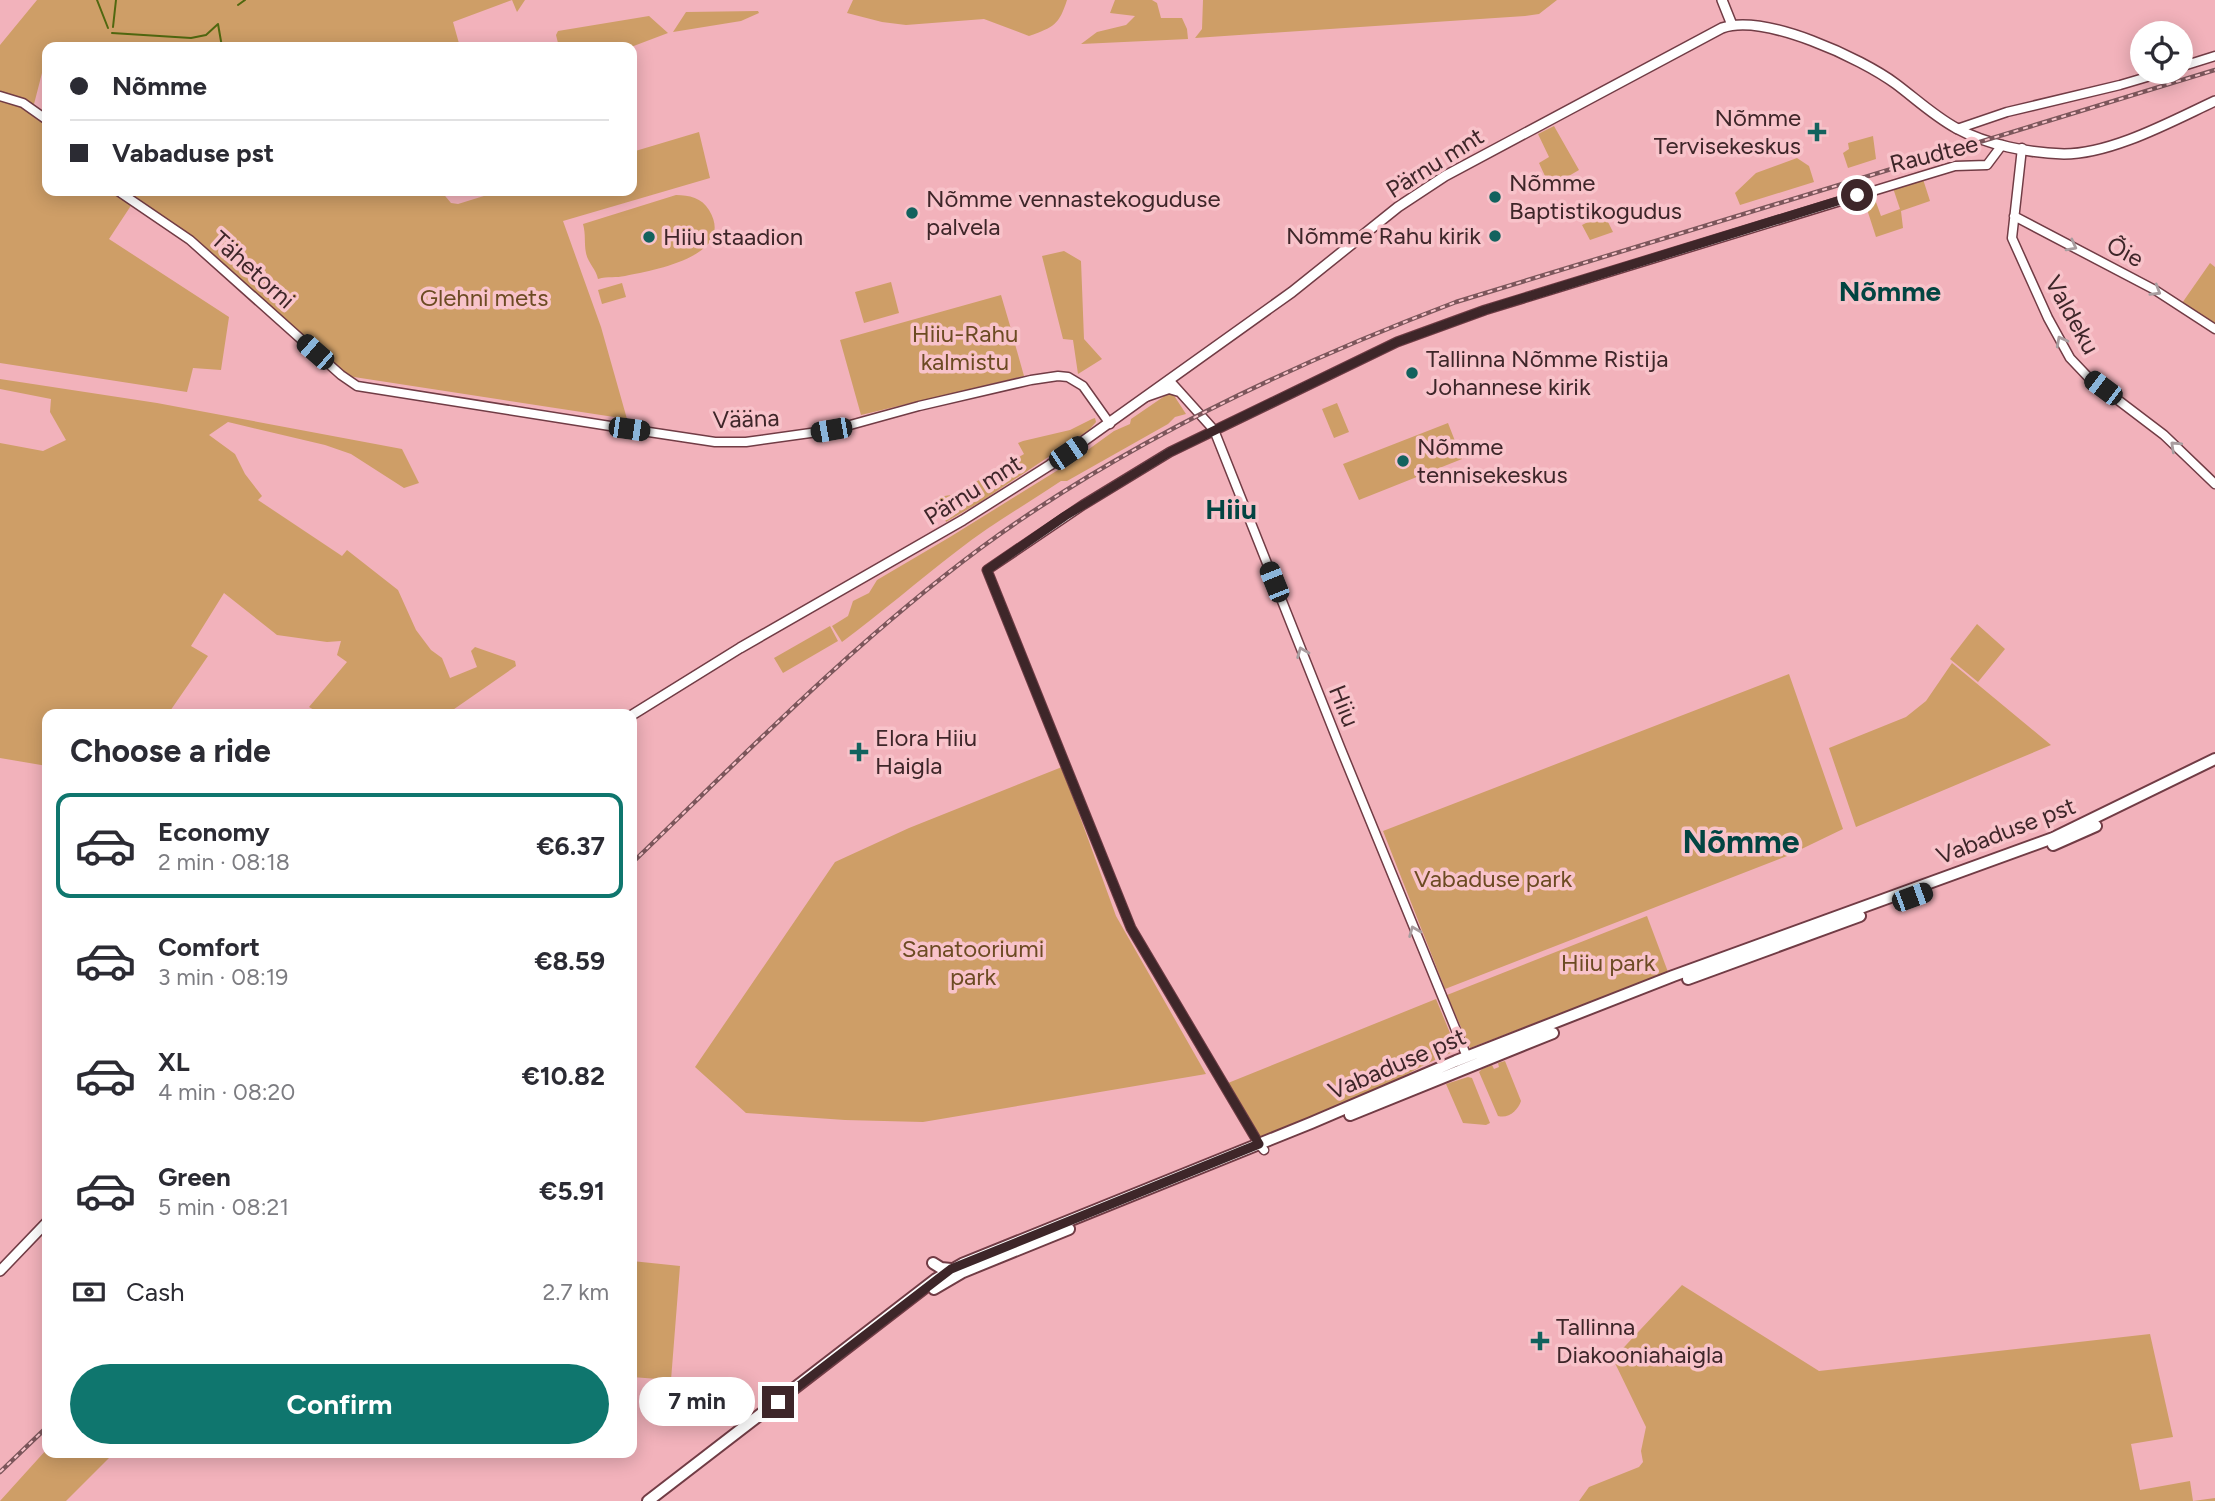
<!DOCTYPE html>
<meta charset="utf-8">
<style>
body{margin:0;font-family:Figtree,sans-serif;background:#f7f7f7;color:#2b2b33;height:100vh;display:flex;flex-direction:column;font-size:26px;white-space:nowrap}
*{box-sizing:border-box;margin:0}
p{font-size:23px;color:#7c7c81}
.icon{flex:none;width:38px;height:38px;fill:none;stroke:currentColor;stroke-width:2;stroke-linecap:round;stroke-linejoin:round}
.map{position:relative;flex:1;overflow:hidden}
.drawer{position:absolute;left:42px;top:709px;width:595px;height:749px;display:flex;flex-direction:column;background:#fff;border-radius:14px;box-shadow:0 4px 18px #0003}
.drawer>*{flex:none}
.banner{position:absolute;left:42px;top:42px;width:595px;height:154px;border-radius:14px;box-shadow:0 4px 18px #0003;display:grid;align-content:center;height:154px;padding:0 28px;background:#fff}
.controls{position:absolute;left:2130px;top:21px;display:grid;gap:14px}
.controls a{display:grid;place-items:center;width:63px;height:63px;border-radius:50%;background:#fff;box-shadow:0 4px 18px #0003;font-size:35px}
.end{position:absolute;width:32px;height:32px;margin:-16px;border:9px solid #3e2629;background:#fff;box-shadow:0 0 0 4px #fff}
.from{border-radius:50%}
.bubble{position:absolute;height:49px;border-radius:24px;background:#fff;box-shadow:0 4px 18px #0003;font-size:23px;font-weight:700;line-height:49px;text-align:center}
.car{position:absolute;width:21px;height:42px;margin:-21px -10px;border-radius:9px;box-shadow:0 0 5px 2px #0007;background:linear-gradient(#222 24%,#8ab4d8 0 40%,#222 0 76%,#8ab4d8 0 86%,#222 0)}
.banner b{display:flex;align-items:center;gap:24px;height:66px;font-size:26px}
.banner b+b{border-top:2px solid #e1e1e2}
.banner i{width:18px;height:18px;background:#2b2b33}
ul{padding:0;list-style:none}
li{display:flex;align-items:center;gap:21px;height:105px;margin:0 14px 10px;padding:0 14px;border:4px solid transparent;border-radius:14px}
li div{flex:1}
li b{display:block;font-size:26px}
li em{font-style:normal;font-weight:700}
li.selected{border-color:#0f766e}
li>.icon{width:63px;height:63px;stroke-width:1.5}
h2{padding:0 28px;font-size:32px;line-height:84px}
.pay{display:flex;align-items:center;gap:18px;height:77px;padding:0 28px;font-size:26px}
.pay p{margin-inline-start:auto}
.cta{display:flex;gap:14px;margin-top:auto;padding:14px 28px}
.cta a{flex:1;height:80px;border-radius:42px;background:#0f766e;color:#fff;font-size:28px;font-weight:700;line-height:80px;text-align:center}
.map>svg:first-child{display:block}
</style>
<div class="map">
<svg width="2215" height="1501" viewBox="0 0 2215 1501">
<rect width="100%" height="100%" fill="#f2b2bb"/>
<path fill="#ce9e67" d="M37,0h488l-8,12 -5,-12 -59,22 7,25h-413v25l-5,1 -9,35 14,12v71h394l10,12 7,1 42,-13h132v-39l67,-20 11,46 -147,43 38,106 26,92 -286,-44 -151,-135 -56,-39 -25,38 120,78 -8,53 -28,-2 -6,24 -187,-29v-318z
M853,0h214c-8,25 -13,27 -38,36l-45,-17 -78,6 -24,-3 -35,-9z
M1115,0h37l5,3 4,15h21l5,11 1,10 -107,5 16,-12 29,-7 9,-9 -25,-3z
M1203,0h354l-18,14 -14,2 -330,22 7,-9z
M758,11l1,2 -18,8 -68,11 13,-20z
M649,16l19,17 -37,14h-72l-3,-12 2,-4z
M1554,126l25,44 -29,17 -11,-24 10,-6 -11,-23z
M1873,136l3,23 -28,9 -5,-15 6,-4 -1,-6z
M1797,158l12,8 5,16 -74,23 -5,-12 21,-20z
M1922,176l8,25 -29,10 2,17 -27,9 -14,-43 10,-3 9,25 19,-7 -8,-24z
M676,195c13,0 26,3 33,15 28,46 -55,60 -84,66 -9,2 -17,0 -27,3 -2,-10 -10,-16 -12,-26 -2,-10 0,-18 -3,-29z
M1604,214l9,18 -23,8 -8,-15z
M1064,251l17,10 3,78 18,20 -24,15 -5,-34 -10,-1 -21,-83z
M2210,263l5,4v62l-35,-23z
M891,282l8,31 -35,10 -9,-31z
M622,283l4,14 -24,7 -4,-14z
M1001,295l10,34 -4,2 3,13h5l9,32 -163,39 -21,-75z
M0,379l157,24 245,46 17,34 -15,5 -53,-34 -26,-9 -97,-23 -19,13 26,19 10,20 17,22 -4,4 84,56 5,-6 51,40 18,40 15,20 11,8 8,20 27,-11 -6,-16 4,-4 40,14 1,5 -69,48h-126l-12,-7 38,-45 -10,-7 4,-14 -14,1 -50,-7 -53,-42 -33,53 17,10 -40,58h-121v52l-47,-8v-315l43,8 23,-11 -16,-28 1,-13 -51,-10z
M1169,393l4,1 13,20 -11,3 -7,7 -101,57h-6c-34,23 -71,44 -104,70 -39,30 -76,62 -115,91l-10,-16 16,-10 5,-15 16,-8 8,-13 73,-43 121,-75 43,-31 16,-7 1,-5z
M1337,403l12,29 -15,6 -12,-29z
M1092,419l3,-1 1,4 -7,8 -107,71 -36,21 -8,-25 13,-2 47,-25 2,-6 2,3 22,-13 -6,-11 5,-2 47,-11z
M1448,423l14,36 -103,41 -16,-36z
M1977,624l28,25 -27,33 -28,-23z
M830,626l8,15 -55,32 -9,-15z
M1952,663l99,82 -195,82 -27,-79 77,-31 20,-16z
M1789,674l54,155 -56,27 -342,133 -62,-158z
M1062,767l54,149 90,158 -283,48 -78,-2 -99,-7 -51,-46 140,-205 74,-34z
M1647,916l21,56 -198,76 -23,-53z
M1436,999l21,51 -33,15 -38,21 -126,51 -32,-54z
M1505,1061l16,40c-3,9 -12,18 -23,15l-19,-44 3,-3 10,-4 2,4 5,-2 -1,-4z
M1468,1077l4,1 18,45 -4,2 -23,-2 -17,-39z
M632,1261l48,5 -9,114 -39,-3z
M1682,1285l137,86 331,-37 23,103 -42,7 9,46 50,-9 3,20 22,-3v3h-636l10,-14 50,-20 4,-5 -2,-11 5,-24 -33,-68z
M47,1449v3l67,1 -48,48h-66z"/>
<g fill="none" stroke-linecap="round" stroke-linejoin="round">
<path stroke="#506810" stroke-width="2" d="M97,0l11,28
M238,5l7,-5
M113,27l3,-27
M112,33l79,5 15,-3 12,-11 4,23"/>
<g stroke="#713c45" stroke-width="11">
<path id="tertiary" d="M2180,67l35,-11
M0,96l23,7 24,17
M1957,129l50,-17 113,-27 44,-13
M2022,148l-10,90 36,80 22,40 19,20 75,57 51,49
M118,191l72,49 151,135 16,11 272,43 86,13h31l86,-12 87,-24 112,-26 27,-4 10,1 15,9 27,38
M2014,216l141,74 60,39
M1169,380l45,50 126,317 127,310
M1146,397l23,-8 10,3
M1264,1150l-5,-6 -128,-216 -144,-358 96,-65 87,-53 227,-110 88,-32 437,-134 33,-10 32,-1 15,-20"/>
</g>
<g stroke="#713c45" stroke-width="12">
<path id="secondary" d="M1722,0l10,25
M632,715l108,-67 223,-128 87,-55 242,-173 106,-85 47,-31 277,-148c42,-15 139,30 174,56 20,15 38,32 60,44 31,17 73,25 108,26 48,0 108,-33 151,-53
M0,1271l47,-49"/>
</g>
<g stroke="#713c45" stroke-width="14">
<path id="trunk" d="M2053,845l43,-19
M1688,979l172,-63
M1350,1115l203,-82
M933,1263l8,5 10,1
M934,1289l29,-17 106,-43
M648,1501l288,-222 26,-15 349,-141 145,-62 217,-85 380,-138 162,-79"/>
</g>
<use href="#tertiary" stroke="#fff" stroke-width="8"/>
<use href="#secondary" stroke="#fff" stroke-width="9"/>
<use href="#trunk" stroke="#fff" stroke-width="10"/>
<g stroke="#7c565b" stroke-width="4.5">
<path id="rail" d="M632,863c113,-109 223,-222 350,-316 139,-102 313,-184 474,-245l759,-232
M0,1472l47,-45"/>
</g>
<use href="#rail" stroke="#f8c3ca" stroke-width="2" stroke-dasharray="5" stroke-linecap="butt"/>
</g>
<defs><path id="oneway-chevron" d="M-2-3.5L2.5 0L-2 3.5" fill="none" stroke-width="1.6" stroke-linecap="round" stroke-linejoin="round" transform="scale(1.75)"/></defs>
<g stroke="#a89d9f">
<use href="#oneway-chevron" transform="translate(2072 246) rotate(28)"/>
<use href="#oneway-chevron" transform="translate(2156 291) rotate(31)"/>
<use href="#oneway-chevron" transform="translate(2061 341) rotate(-118)"/>
<use href="#oneway-chevron" transform="translate(2175 446) rotate(-137)"/>
<use href="#oneway-chevron" transform="translate(1302 652) rotate(-112)"/>
<use href="#oneway-chevron" transform="translate(1414 931) rotate(-112)"/>
</g>
<g fill="none" stroke-linecap="round" stroke-linejoin="round">
<path stroke="#3e2629" stroke-width="9" d="M778,1402l173,-133 308,-125 -128,-216 -144,-358 78,-54 105,-64 227,-110 88,-32 372,-115"/>
</g>
<g fill="#13625e" stroke="#f8c3ca" stroke-width="2.5">
<path d="M1813.5 121.5h7v7h7v7h-7v7h-7v-7h-7v-7h7z"/>
<circle cx="1495" cy="197" r="7"/>
<circle cx="912" cy="213" r="7"/>
<circle cx="1495" cy="236" r="7"/>
<circle cx="649" cy="237" r="7"/>
<circle cx="1412" cy="373" r="7"/>
<circle cx="1403" cy="461" r="7"/>
<path d="M855.5 741.5h7v7h7v7h-7v7h-7v-7h-7v-7h7z"/>
<path d="M1536.5 1330.5h7v7h7v7h-7v7h-7v-7h-7v-7h7z"/>
</g>
<g text-anchor="middle" stroke-width="7" stroke-linejoin="round" paint-order="stroke">
<g font-size="24" fill="#3e2629" stroke="#f8c3ca" text-anchor="start">
<text x="1801" y="126" text-anchor="end">Nõmme<tspan x="1801" dy="28">Tervisekeskus</tspan></text>
<text x="1509" y="191">Nõmme<tspan x="1509" dy="28">Baptistikogudus</tspan></text>
<text x="926" y="207">Nõmme vennastekoguduse<tspan x="926" dy="28">palvela</tspan></text>
<text x="1481" y="244" text-anchor="end">Nõmme Rahu kirik</text>
<text x="663" y="245">Hiiu staadion</text>
<text x="1426" y="367">Tallinna Nõmme Ristija<tspan x="1426" dy="28">Johannese kirik</tspan></text>
<text x="1417" y="455">Nõmme<tspan x="1417" dy="28">tennisekeskus</tspan></text>
<text x="875" y="746">Elora Hiiu<tspan x="875" dy="28">Haigla</tspan></text>
<text x="1556" y="1335">Tallinna<tspan x="1556" dy="28">Diakooniahaigla</tspan></text>
</g>
<g font-size="24" fill="#3e2629" stroke="#f8c3ca">
<text transform="translate(1934 154) rotate(-14)" y="8">Raudtee</text>
<text transform="translate(1435 163) rotate(-32)" y="8">Pärnu mnt</text>
<text transform="translate(2125 252) rotate(28)" y="8">Õie</text>
<text transform="translate(253 270) rotate(42)" y="8">Tähetorni</text>
<text transform="translate(2072 315) rotate(61)" y="8">Valdeku</text>
<text transform="translate(746 419) rotate(-2)" y="8">Vääna</text>
<text transform="translate(973 490) rotate(-32)" y="8">Pärnu mnt</text>
<text transform="translate(1344 706) rotate(68)" y="8">Hiiu</text>
<text transform="translate(2006 831) rotate(-21)" y="8">Vabaduse pst</text>
<text transform="translate(1397 1064) rotate(-23)" y="8">Vabaduse pst</text>
</g>
<g font-size="24" fill="#6c4b23" stroke="#f8c3ca">
<text x="484" y="306">Glehni mets</text>
<text x="965" y="342">Hiiu-Rahu<tspan x="965" dy="28">kalmistu</tspan></text>
<text x="1493" y="887">Vabaduse park</text>
<text x="973" y="957">Sanatooriumi<tspan x="973" dy="28">park</tspan></text>
<text x="1608" y="971">Hiiu park</text>
</g>
<g font-size="28" font-weight="bold" fill="#024542" stroke="#f8c3ca">
<text x="1890" y="301">Nõmme</text>
<text x="1231" y="519">Hiiu</text>
</g>
<g font-size="32" font-weight="bold" fill="#024542" stroke="#f8c3ca">
<text x="1741" y="853">Nõmme</text>
</g>
</g>
</svg>
<div class="controls">
<a><svg class="icon" aria-label="locate" viewBox="0 0 24 24"><circle cx="12" cy="12" r="6"/><path d="M12 2v4M12 18v4M2 12h4M18 12h4"/></svg></a>
</div>
<i class="end from" style="left:1857px;top:195px"></i>
<i class="end" style="left:778px;top:1402px"></i>
<div class="bubble" style="left:639px;top:1377px;width:116px">7 min</div>
<i class="car" style="left:315px;top:352px;rotate:311deg"></i>
<i class="car" style="left:2103px;top:388px;rotate:307deg"></i>
<i class="car" style="left:629px;top:429px;rotate:98deg"></i>
<i class="car" style="left:831px;top:430px;rotate:260deg"></i>
<i class="car" style="left:1068px;top:453px;rotate:56deg"></i>
<i class="car" style="left:1274px;top:582px;rotate:338deg"></i>
<i class="car" style="left:1912px;top:897px;rotate:70deg"></i>
<div class="banner">
<b><i class="from"></i>Nõmme</b>
<b><i></i>Vabaduse pst</b>
</div>
<section class="drawer">
<h2>Choose a ride</h2>
<ul>
<li class="selected"><svg class="icon" aria-label="car" viewBox="0 0 24 24"><path d="M5 17H2v-5l4-1 3-4h7l3 4 3 1v5h-3M9 17h6M6 11h13"/><circle cx="7" cy="17" r="2"/><circle cx="17" cy="17" r="2"/></svg><div><b>Economy</b><p>2 min · 08:18</p></div><em>€6.37</em></li>
<li><svg class="icon" aria-label="car" viewBox="0 0 24 24"><path d="M5 17H2v-5l4-1 3-4h7l3 4 3 1v5h-3M9 17h6M6 11h13"/><circle cx="7" cy="17" r="2"/><circle cx="17" cy="17" r="2"/></svg><div><b>Comfort</b><p>3 min · 08:19</p></div><em>€8.59</em></li>
<li><svg class="icon" aria-label="car" viewBox="0 0 24 24"><path d="M5 17H2v-5l4-1 3-4h7l3 4 3 1v5h-3M9 17h6M6 11h13"/><circle cx="7" cy="17" r="2"/><circle cx="17" cy="17" r="2"/></svg><div><b>XL</b><p>4 min · 08:20</p></div><em>€10.82</em></li>
<li><svg class="icon" aria-label="car" viewBox="0 0 24 24"><path d="M5 17H2v-5l4-1 3-4h7l3 4 3 1v5h-3M9 17h6M6 11h13"/><circle cx="7" cy="17" r="2"/><circle cx="17" cy="17" r="2"/></svg><div><b>Green</b><p>5 min · 08:21</p></div><em>€5.91</em></li>
</ul>
<div class="pay"><svg class="icon" aria-label="cash" viewBox="0 0 24 24"><path d="M3 7h18v10H3z"/><circle cx="12" cy="12" r="2"/></svg>Cash<p>2.7 km</p></div>
<div class="cta"><a>Confirm</a></div>
</section>
</div>
